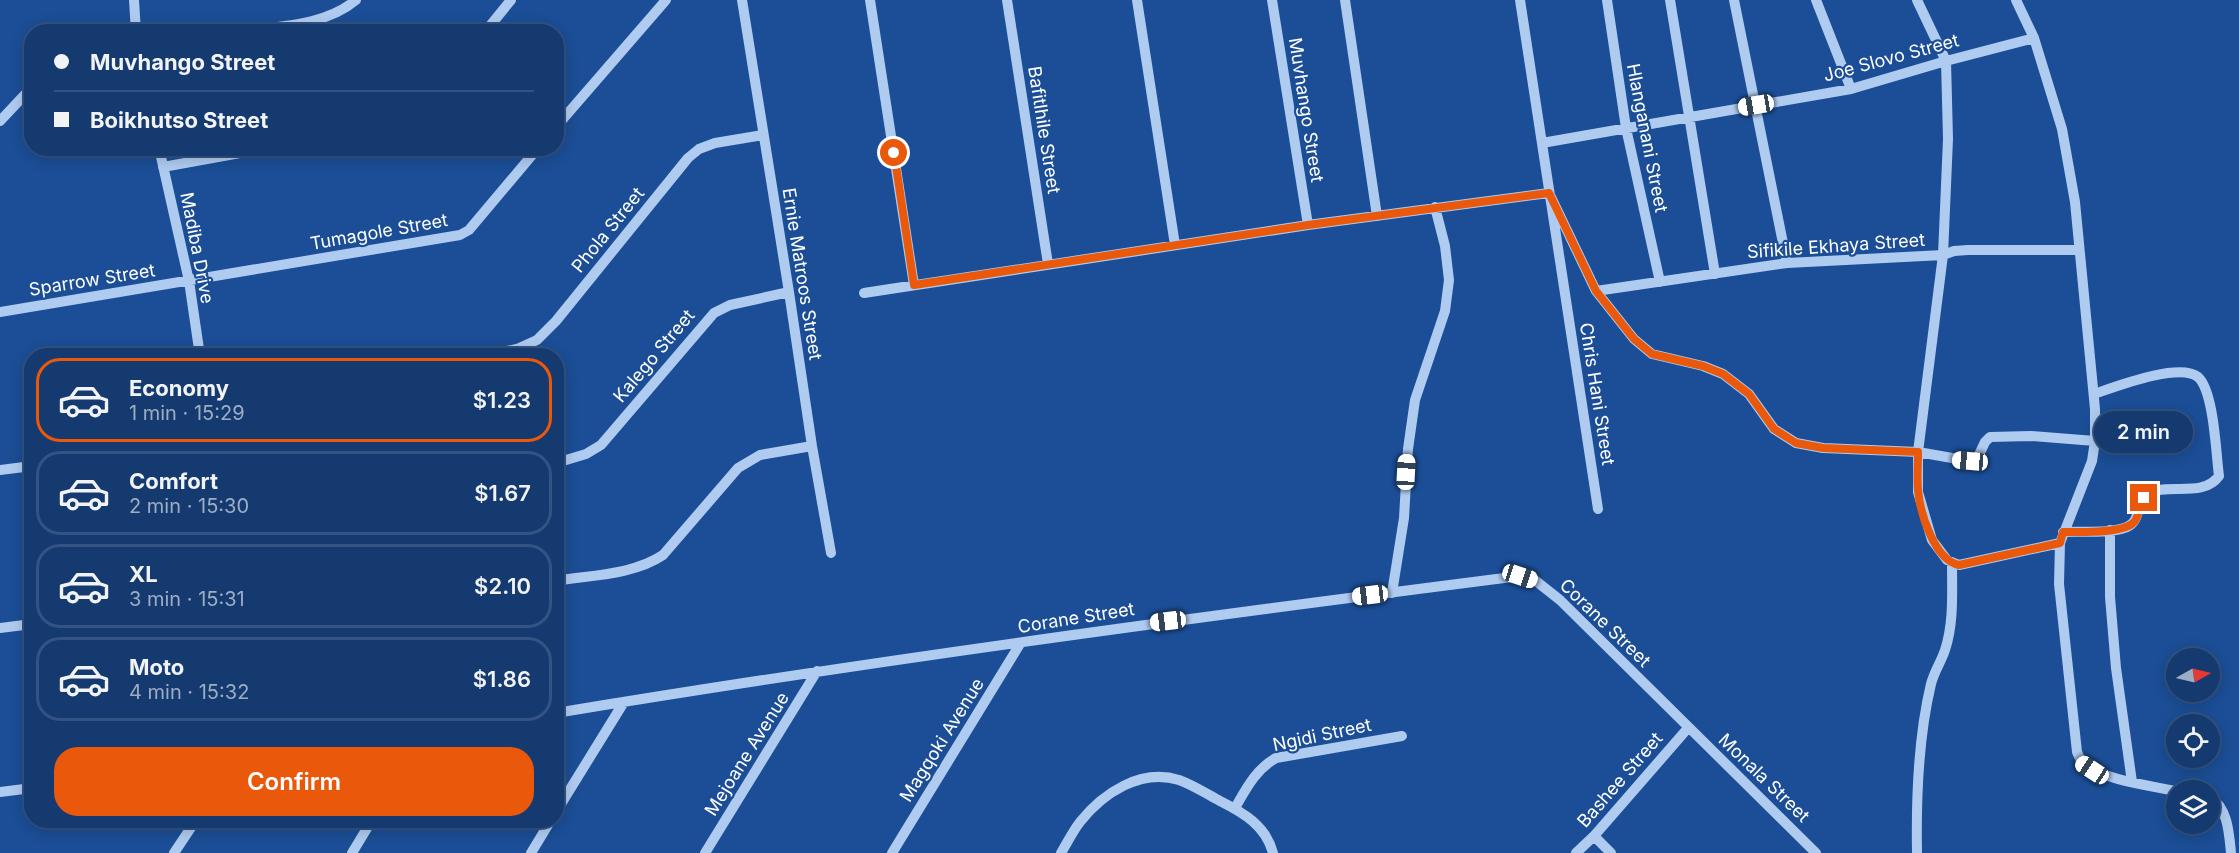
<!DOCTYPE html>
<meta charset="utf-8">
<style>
body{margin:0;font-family:Inter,sans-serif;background:#1d4175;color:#f1f3f6;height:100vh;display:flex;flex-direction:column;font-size:22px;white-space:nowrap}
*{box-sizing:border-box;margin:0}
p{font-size:20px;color:#9dadc3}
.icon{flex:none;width:33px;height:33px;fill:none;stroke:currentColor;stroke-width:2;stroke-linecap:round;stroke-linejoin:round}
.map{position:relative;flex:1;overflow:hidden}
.sheet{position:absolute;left:24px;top:348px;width:540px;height:480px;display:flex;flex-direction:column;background:#143a70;border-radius:24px;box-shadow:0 3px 15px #0003,0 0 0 2px #335483}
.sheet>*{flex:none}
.guide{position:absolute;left:24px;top:24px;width:540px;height:132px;border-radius:24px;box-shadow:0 3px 15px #0003,0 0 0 2px #335483;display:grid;align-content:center;height:132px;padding:0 30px;background:#143a70}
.needle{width:39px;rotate:82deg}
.fabs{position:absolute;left:2166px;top:648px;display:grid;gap:12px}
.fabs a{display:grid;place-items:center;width:54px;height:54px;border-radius:50%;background:#143a70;box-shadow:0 3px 15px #0003,0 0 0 2px #335483;font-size:30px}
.end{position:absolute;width:27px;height:27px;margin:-14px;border:8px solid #ea580c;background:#fff;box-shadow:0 0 0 3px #fff}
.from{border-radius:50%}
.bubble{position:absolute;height:42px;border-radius:21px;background:#143a70;box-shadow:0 3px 15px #0003,0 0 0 2px #335483;font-size:20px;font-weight:600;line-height:42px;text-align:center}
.car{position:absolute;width:18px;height:36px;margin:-18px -9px;border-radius:8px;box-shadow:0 0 4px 2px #0007;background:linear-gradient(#fff 24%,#345 0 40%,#fff 0 76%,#345 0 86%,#fff 0)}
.guide b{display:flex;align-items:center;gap:21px;height:57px;font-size:22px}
.guide b+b{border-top:2px solid #335483}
.guide i{width:15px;height:15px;background:#f1f3f6}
ul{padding:10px 0 0;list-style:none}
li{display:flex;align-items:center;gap:18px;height:84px;margin:0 12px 9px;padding:0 18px;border:3px solid #335483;border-radius:24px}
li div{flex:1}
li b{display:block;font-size:22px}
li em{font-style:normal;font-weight:600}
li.active{border-color:#ea580c}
li>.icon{width:54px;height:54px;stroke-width:1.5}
.cta{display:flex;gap:12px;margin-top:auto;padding:12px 30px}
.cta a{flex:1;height:69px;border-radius:24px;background:#ea580c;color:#fff;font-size:24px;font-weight:600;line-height:69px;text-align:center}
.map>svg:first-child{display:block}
</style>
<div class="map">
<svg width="2239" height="853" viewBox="0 0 2239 853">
<rect width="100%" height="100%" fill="#1b4e96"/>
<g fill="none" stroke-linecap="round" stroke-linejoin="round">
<path stroke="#afcbf0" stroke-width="10" d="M134,0l2,32
M742,0l47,292 23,154 19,107
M870,0l44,285
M1007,0l41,264
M1137,0l38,245
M1272,0l36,225
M1345,0l32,216
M1520,0l78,509
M1607,0l19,128 34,154
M1670,0l45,274
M1734,0l53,263
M1816,0l35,89
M1917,0l29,61 2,78 -5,116 -25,197v40l14,48 15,20 12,5 101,-22
M2016,0l18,38 28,91 13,73 20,207v32l-3,20 -32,82 -1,41 18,168c2,4 3,9 7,12 19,16 68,22 92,27
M236,32c40,-6 88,-5 120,-32
M485,32l26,-32
M0,121l32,-34
M556,127l110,-127
M1542,143l309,-54 95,-28 88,-23
M159,148l30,133 11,75
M163,167l105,-19
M1596,291l191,-28 156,-8 11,-4 14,-1h111
M864,293l444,-68 241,-32 47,98 38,48 18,15 51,12 20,8 26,20 25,35 22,14 27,5 95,4 51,9 8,-2 8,-17 5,-5 41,-1 64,5
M0,312l460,-77 9,-5 69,-82
M482,356l35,-7 20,-9 19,-19 132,-163 11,-9 16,-6 48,-8
M556,463l30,-9 15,-9 113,-132 16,-8 59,-13
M0,470l32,-4
M2110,530v67l6,71 16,114
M2063,532c20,-1 46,2 64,-5 15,-6 8,-27 22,-34 21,-10 54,5 70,-17 -3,-22 -5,-85 -21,-99 -19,-15 -83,10 -104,17
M556,581c35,-6 77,-6 107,-26l75,-87 22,-13 52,-9
M1392,593l12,-75 4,-69 7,-49 30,-89 4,-31 -4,-34 -10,-39
M0,628l32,-4
M556,713c320,-53 642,-96 964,-137l16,5 24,19 256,253
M0,792l32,-4
M2210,797c18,11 19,36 21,56
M1235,808c11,-19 21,-39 41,-50l126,-22
M556,812l68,-110
M1594,836l17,17
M174,853l22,-33
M352,853l20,-33
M531,853l20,-33
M705,853l112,-182
M892,853l128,-209
M1061,853c6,-10 12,-22 19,-31 23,-29 61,-54 99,-42 14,5 28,14 41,21 24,12 46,25 53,52
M1576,853l18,-17 94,-108
M1917,853c-1,-56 1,-115 14,-169 3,-12 10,-22 14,-34 9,-27 7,-58 7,-86"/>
</g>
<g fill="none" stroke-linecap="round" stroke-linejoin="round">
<path stroke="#ea580c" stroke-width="8" d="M894,153l20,132 394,-60 241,-32 47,98 38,48 18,15 51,12 20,8 26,20 25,35 22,14 27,5 95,4c0,13 -1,26 0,38 2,22 16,70 41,75l101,-22 3,-11c16,0 63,2 72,-11 4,-6 5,-16 9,-23"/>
</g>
<g text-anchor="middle" stroke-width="4.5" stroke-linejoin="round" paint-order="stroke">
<g font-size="18" fill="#fff" stroke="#1b4e96">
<text transform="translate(1891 58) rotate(-15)" y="6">Joe Slovo Street</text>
<text transform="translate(1306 110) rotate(81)" y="6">Muvhango Street</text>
<text transform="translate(1044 130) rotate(81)" y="6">Bafitlhile Street</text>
<text transform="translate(1647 138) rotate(79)" y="6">Hlanganani Street</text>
<text transform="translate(608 230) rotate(-51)" y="6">Phola Street</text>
<text transform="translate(379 232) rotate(-10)" y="6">Tumagole Street</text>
<text transform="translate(1836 246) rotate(-4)" y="6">Sifikile Ekhaya Street</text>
<text transform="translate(197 248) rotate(79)" y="6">Madiba Drive</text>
<text transform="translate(802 274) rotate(81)" y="6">Ernie Matroos Street</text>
<text transform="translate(92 280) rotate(-9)" y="6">Sparrow Street</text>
<text transform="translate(654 356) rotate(-50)" y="6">Kalego Street</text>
<text transform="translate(1597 394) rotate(81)" y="6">Chris Hani Street</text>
<text transform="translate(1076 618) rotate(-9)" y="6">Corane Street</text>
<text transform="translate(1605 623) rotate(44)" y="6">Corane Street</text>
<text transform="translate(1322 735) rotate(-12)" y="6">Ngidi Street</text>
<text transform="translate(942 740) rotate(-58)" y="6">Magqoki Avenue</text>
<text transform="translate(747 754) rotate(-58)" y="6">Mejoane Avenue</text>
<text transform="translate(1764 778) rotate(44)" y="6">Monala Street</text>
<text transform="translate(1620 780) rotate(-49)" y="6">Bashee Street</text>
</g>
</g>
</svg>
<div class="fabs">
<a><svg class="needle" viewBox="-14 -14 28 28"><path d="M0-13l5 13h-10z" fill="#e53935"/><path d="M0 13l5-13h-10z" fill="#9dadc3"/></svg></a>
<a><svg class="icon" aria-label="locate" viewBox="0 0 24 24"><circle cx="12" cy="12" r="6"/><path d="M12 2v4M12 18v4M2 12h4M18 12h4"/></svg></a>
<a><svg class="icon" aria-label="layers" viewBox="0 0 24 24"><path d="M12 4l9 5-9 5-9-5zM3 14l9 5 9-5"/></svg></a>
</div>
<i class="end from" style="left:894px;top:153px"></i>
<i class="end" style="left:2144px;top:498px"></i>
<div class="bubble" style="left:2094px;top:411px;width:99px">2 min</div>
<i class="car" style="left:1756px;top:105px;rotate:260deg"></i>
<i class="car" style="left:1970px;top:461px;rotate:275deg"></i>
<i class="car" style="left:1406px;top:472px;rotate:3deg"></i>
<i class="car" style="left:1520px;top:576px;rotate:108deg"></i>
<i class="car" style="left:1370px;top:595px;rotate:263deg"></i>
<i class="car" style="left:1168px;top:621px;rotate:263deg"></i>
<i class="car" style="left:2092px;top:770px;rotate:303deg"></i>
<div class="guide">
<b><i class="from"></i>Muvhango Street</b>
<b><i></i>Boikhutso Street</b>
</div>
<section class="sheet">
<ul>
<li class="active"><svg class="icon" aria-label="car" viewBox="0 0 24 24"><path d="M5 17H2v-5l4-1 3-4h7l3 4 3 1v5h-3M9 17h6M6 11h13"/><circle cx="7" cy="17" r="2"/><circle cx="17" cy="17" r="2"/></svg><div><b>Economy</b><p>1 min · 15:29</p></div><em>$1.23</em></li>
<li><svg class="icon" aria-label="car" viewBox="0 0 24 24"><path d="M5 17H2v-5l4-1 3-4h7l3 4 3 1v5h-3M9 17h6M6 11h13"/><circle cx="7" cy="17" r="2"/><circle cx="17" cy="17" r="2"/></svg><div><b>Comfort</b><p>2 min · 15:30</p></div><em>$1.67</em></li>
<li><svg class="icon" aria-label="car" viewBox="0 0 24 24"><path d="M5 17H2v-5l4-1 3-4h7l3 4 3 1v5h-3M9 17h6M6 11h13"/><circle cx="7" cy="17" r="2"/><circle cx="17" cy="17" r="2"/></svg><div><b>XL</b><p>3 min · 15:31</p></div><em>$2.10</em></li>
<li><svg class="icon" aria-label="car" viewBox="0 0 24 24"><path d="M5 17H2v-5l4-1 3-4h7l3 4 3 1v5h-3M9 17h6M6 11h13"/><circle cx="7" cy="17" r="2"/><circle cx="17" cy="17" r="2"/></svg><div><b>Moto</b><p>4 min · 15:32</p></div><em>$1.86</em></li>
</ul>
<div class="cta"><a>Confirm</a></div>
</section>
</div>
